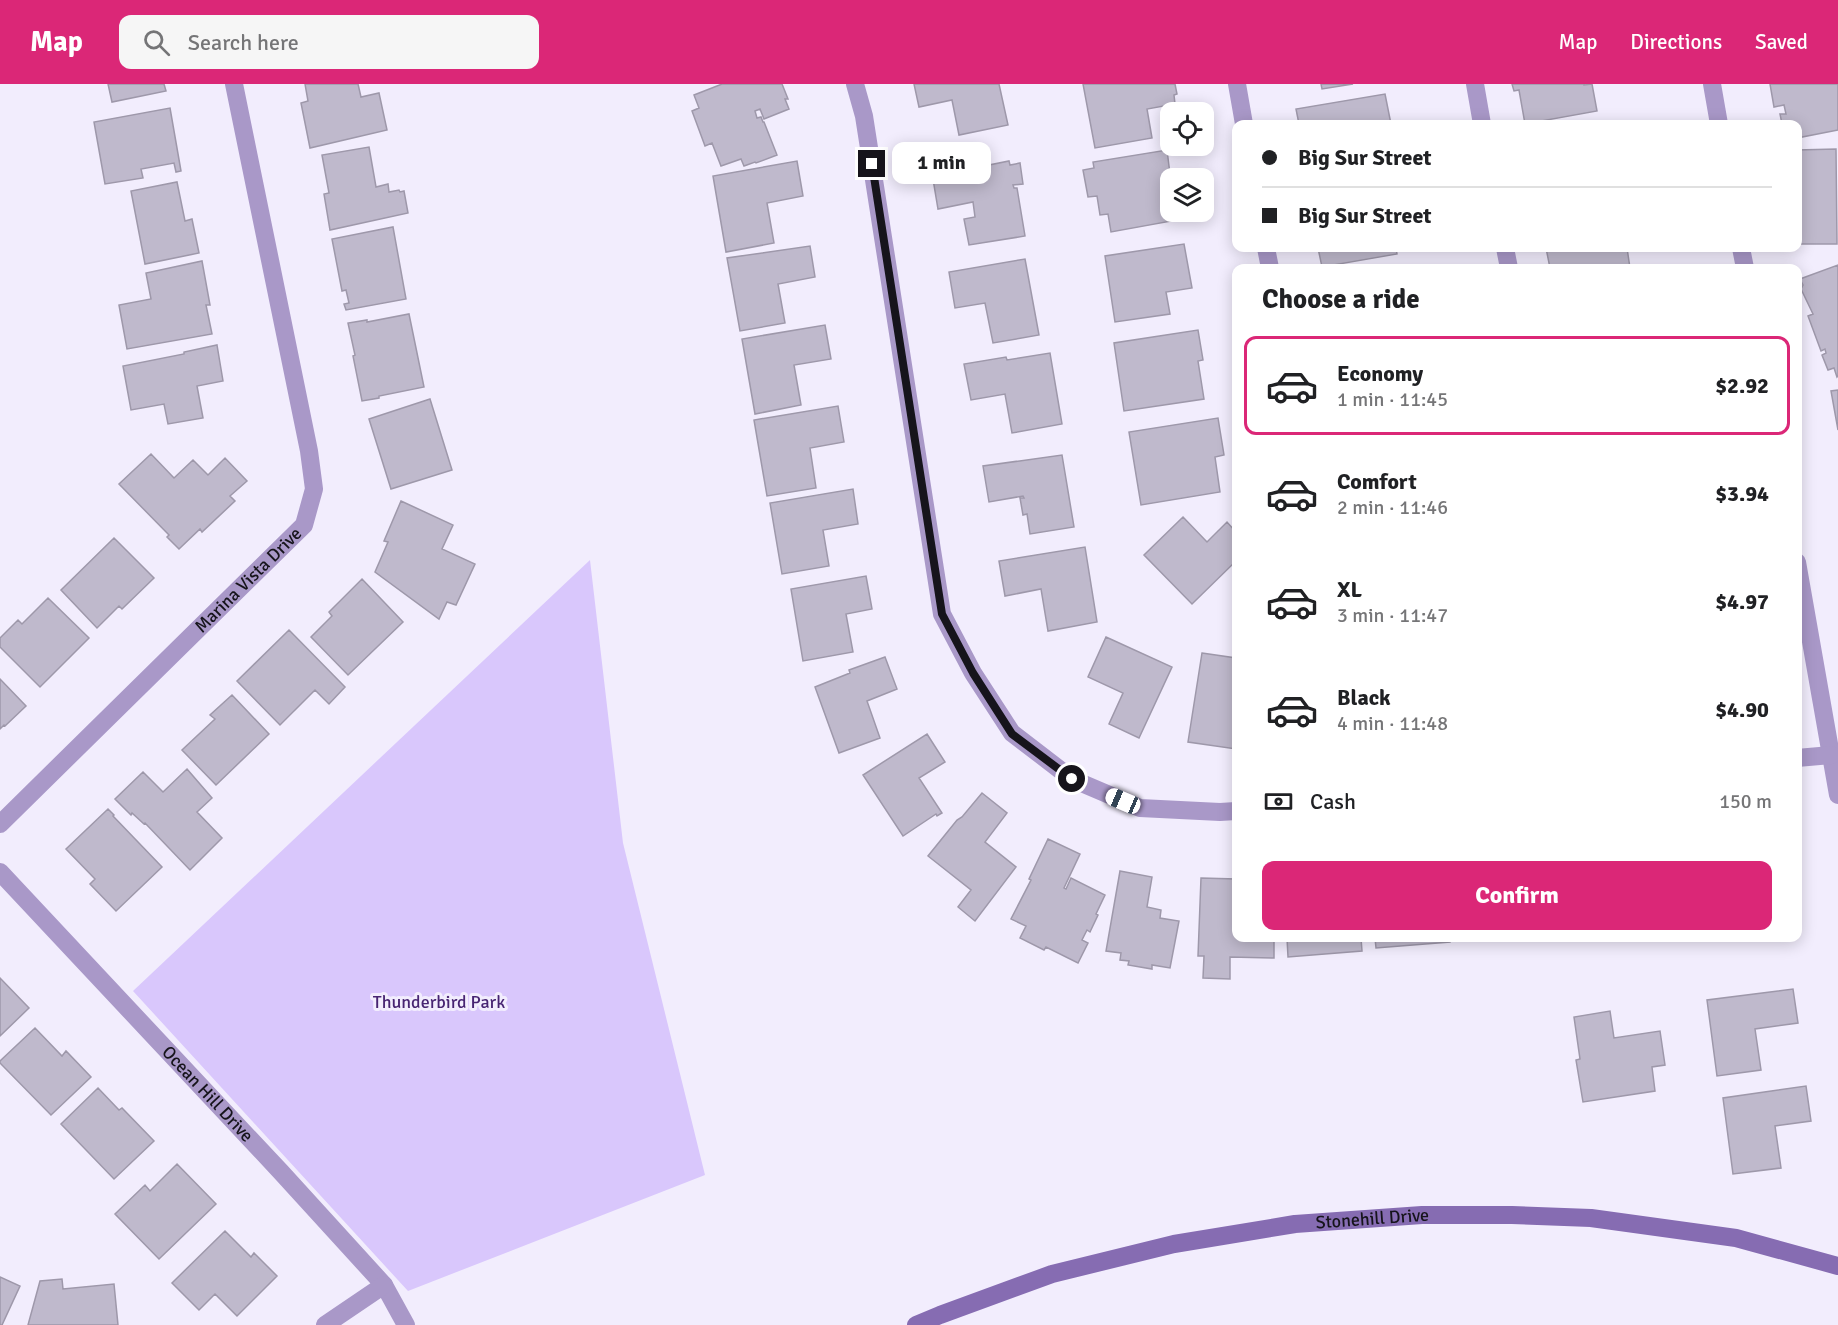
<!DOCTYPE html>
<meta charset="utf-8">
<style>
body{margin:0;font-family:Signika,sans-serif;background:#f6f6f6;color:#202124;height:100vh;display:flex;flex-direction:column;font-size:22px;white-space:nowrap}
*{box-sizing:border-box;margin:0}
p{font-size:20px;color:#757577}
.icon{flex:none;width:33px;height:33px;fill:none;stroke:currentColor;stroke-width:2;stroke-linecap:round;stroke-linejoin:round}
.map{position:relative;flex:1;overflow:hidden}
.sheet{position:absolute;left:1232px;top:180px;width:570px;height:678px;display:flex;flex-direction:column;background:#fff;border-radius:12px;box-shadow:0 3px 15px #0003}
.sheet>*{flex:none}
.hud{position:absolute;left:1232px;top:36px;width:570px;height:132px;border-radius:12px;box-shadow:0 3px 15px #0003;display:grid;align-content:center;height:132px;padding:0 30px;background:#fff}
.tools{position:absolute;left:1160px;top:18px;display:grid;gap:12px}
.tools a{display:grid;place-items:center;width:54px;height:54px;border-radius:12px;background:#fff;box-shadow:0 3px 15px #0003;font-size:30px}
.end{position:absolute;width:27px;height:27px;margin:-14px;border:8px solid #16141b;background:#fff;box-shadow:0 0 0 3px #fff}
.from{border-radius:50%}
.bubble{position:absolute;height:42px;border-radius:12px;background:#fff;box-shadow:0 3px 15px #0003;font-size:20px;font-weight:700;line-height:42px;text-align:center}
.car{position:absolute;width:18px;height:36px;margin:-18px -9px;border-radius:8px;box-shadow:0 0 4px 2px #0007;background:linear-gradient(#fff 24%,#345 0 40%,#fff 0 76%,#345 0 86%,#fff 0)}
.hud b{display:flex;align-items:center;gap:21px;height:57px;font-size:22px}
.hud b+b{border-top:2px solid #e0e0e0}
.hud i{width:15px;height:15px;background:#202124}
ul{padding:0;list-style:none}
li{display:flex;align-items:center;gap:18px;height:99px;margin:0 12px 9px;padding:0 18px;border:3px solid transparent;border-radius:12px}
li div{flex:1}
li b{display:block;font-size:22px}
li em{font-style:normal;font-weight:700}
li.on{border-color:#db2777}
li>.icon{width:54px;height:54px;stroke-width:1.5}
h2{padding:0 30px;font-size:27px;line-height:72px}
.pay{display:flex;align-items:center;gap:15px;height:66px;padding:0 30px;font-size:22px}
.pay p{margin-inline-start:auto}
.button{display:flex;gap:12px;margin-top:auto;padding:12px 30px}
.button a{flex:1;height:69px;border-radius:12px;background:#db2777;color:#fff;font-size:24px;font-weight:700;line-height:69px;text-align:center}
header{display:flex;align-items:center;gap:36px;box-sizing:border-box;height:84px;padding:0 30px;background:#db2777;color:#fff}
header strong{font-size:28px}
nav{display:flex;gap:33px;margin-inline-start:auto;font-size:21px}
.search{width:420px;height:54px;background:#f6f6f6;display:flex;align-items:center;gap:15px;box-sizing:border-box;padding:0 21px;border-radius:12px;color:#757577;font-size:22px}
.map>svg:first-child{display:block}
</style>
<header>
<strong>Map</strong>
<div class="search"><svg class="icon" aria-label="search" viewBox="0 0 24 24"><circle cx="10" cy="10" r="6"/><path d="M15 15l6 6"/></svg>Search here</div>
<nav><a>Map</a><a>Directions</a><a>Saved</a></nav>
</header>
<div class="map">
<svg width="1838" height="1241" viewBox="0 0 1838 1241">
<rect width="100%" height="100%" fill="#f2edfd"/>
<path fill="#d9c7fc" d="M590,476l33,283 82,332 -297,116 -275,-300z"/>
<path fill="#bfb9cc" stroke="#9e98aa" stroke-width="1.5" d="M108,0h56l2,7 -54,11z
M305,0h53l3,13 18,-4 8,37 -77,18 -9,-45 7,-2z
M722,0h60l6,15h-3l4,10 -25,10 -4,-10 -5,2 2,7 4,-1 2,5h1l13,33 -21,8 -1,-1 -11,4 -3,-7 -20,7 -9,-23 -7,3 -13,-35 7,-3 -5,-13z
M914,0h85l9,41 -49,10 -7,-35 -33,7z
M1083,0h92l2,10 -3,1 1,9 -28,5 5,29 -57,10z
M1321,0h32l-31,5z
M1512,0h72v1l8,-1 5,27 -72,13 -6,-34 -5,1z
M1770,0h68v46l-41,8v-14h-15l-2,-10h6l-2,-9 -10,2z
M1385,10l6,30h-92l-3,-15z
M170,24l11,63 -5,1 -2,-9 -33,6 2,9 -38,6 -11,-62z
M369,63l7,40 12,-3 1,8 10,-2 1,2 4,-1 4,22 -78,17 -6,-36 5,-1 -7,-38z
M1836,65l1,95h-39l-1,-94z
M1167,66l3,24h-1l1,38h17l1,6 -77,14 -3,-18 -8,1 -3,-19 -9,1 -5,-27 11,-2 -1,-6z
M797,77l6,35 -36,7 7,40 -48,9 -13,-76z
M1009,77l1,4 10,-2 3,21 -10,1 1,3h3l8,48 -56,9 -5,-26 11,-2 -2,-15 -35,7 -6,-36 52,-11v4z
M177,98l8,39 7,-2 7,34 -54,11 -14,-73z
M393,143l13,72 -60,11 -2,-6 5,-1 -3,-13 -4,1 -10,-52z
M1184,160l8,44 -26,4 4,22 -55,8 -10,-66z
M810,162l5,31 -37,7 7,39 -45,8 -13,-73z
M1318,164h78l1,6 -75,13z
M1546,164h81l3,20h-80z
M1025,175l14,76 -46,8 -8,-40 -30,5 -6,-36z
M202,177l8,44h-4l6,29 -85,15 -8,-44 32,-6 -5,-26z
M1838,181v111l-1,1 -3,-9 -6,2 -6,-15 4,-2 -1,-4 -4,2 -13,-35 5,-2 -12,-25 2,-4 -3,-6z
M409,230l15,73 -45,9v2l-17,3 -9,-45 2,-1 -7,-32 19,-3v2z
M825,241l6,34 -37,6 7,40 -46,9 -13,-75z
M1198,246l5,30 -5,1 6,38 -80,12 -10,-68z
M217,261l6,36 -26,5 6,32 -35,6 -4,-20 -33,6 -8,-44 61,-12v-2z
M1050,269l12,71 -50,9 -7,-39 -34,6 -7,-36 42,-7 1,3z
M1838,306v40l-7,-39z
M430,315l22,71 -61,19 -22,-70z
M838,322l6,36 -34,6 6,40 -49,8 -13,-76z
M1218,334l6,37 -9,2 5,35 -79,13 -12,-73z
M151,370l23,24 19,-18 15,15 17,-17 22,23 -17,15 5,5 -33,31 -2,-3 -21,20 -12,-12 2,-2 -50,-51z
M1062,371l12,72 -44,7 -3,-20 -4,1 -3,-17h4l-1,-2 -34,6 -6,-36z
M853,405l5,35 -35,6 6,36 -47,8 -12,-71z
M401,417l52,24 -11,24 33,15 -19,41 -9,-3 -8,17 -64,-47 13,-30 -4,-1z
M1183,433l24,25 20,-20 9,10v29l-44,43 -48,-49z
M114,454l40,40 -32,31 -3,-3 -22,22 -36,-38z
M1085,463l12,75 -49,9 -7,-42 -36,7 -6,-35z
M866,492l6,33 -26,5 7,38 -50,9 -12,-72z
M362,495l41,43 -55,53 -37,-38 21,-21 -3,-4z
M48,514l41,40 -49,49 -40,-40v-9l18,-18 4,4z
M289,546l56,57 -16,17 -14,-14 -35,35 -43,-44z
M1106,553l66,30 -33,71 -30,-14 14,-31 -35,-16z
M1202,569l34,5v91l-48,-7z
M885,573l12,32 -30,12 13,37 -41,15 -24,-66 35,-14 -1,-3z
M0,595l26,27 -21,20 -1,-1 -4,4z
M232,611l37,39 -53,51 -34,-35 33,-31 -5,-4z
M927,650l18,28 -26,16 23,35 -5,3 -1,-2 -33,22 -40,-61z
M187,685l25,29 -15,14 25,26 -32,32 -45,-47 -1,1 -12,-11 -1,2 -16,-16 28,-27 20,20z
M982,709l25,20 -22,29 31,25 -41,54 -17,-14 13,-17 -43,-34 29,-36 5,-3z
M108,725l6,6 -1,1 49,51 -46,44 -26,-27 5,-5 -29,-30z
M1048,755l32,15 -16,34 2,1 5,-11 34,17 -9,19 2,1 -8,17 -3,-2 -5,10 6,3 -10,20 -32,-16 -2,3 -24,-12 6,-12 -15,-7 20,-39 -2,-1z
M1120,787l32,6 -5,30 14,3 -1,8 19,3 -9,47 -18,-3v4l-24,-4 1,-4 -9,-1 1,-7 -15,-2z
M1201,794l35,1v59h38v20l-44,-1v22l-27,-1 1,-22h-6z
M1287,854h74l1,13 -74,6z
M1375,854h75v4l-74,6z
M0,894l29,30 -29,28z
M1793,905l5,34 -43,6 6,41 -44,6 -10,-76z
M1610,927l4,27 46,-7 5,34 -13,2 3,24 -72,11 -7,-42 4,-1 -6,-42z
M35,944l27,28 4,-5 25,26 -40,38 -51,-52v-2z
M1806,1002l5,35 -36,5 6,42 -48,6 -10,-76z
M98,1004l21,22 3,-2 32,33 -40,38 -53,-55z
M177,1080l39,40 -57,55 -44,-45 30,-29 5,6z
M225,1147l26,26 3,-4 23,23 -40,40 -22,-22 -16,16 -27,-27z
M0,1193l20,9 -18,39h-2z
M62,1195l1,10 51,-5 4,41h-90l12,-44z"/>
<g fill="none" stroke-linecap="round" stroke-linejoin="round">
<g stroke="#a998c8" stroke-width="18">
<path d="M855,0l9,32 78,498 31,59 39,60 60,46 68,29 80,4 16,-1"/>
<path d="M1237,0l7,40"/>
<path d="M1475,0l7,40"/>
<path d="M1712,0l7,40"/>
<path d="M1266,164l4,20"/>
<path d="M1505,164l4,20"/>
<path d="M1741,164l4,20"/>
<path d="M1797,478l41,233"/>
<path d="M1797,674l34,-3"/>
<path id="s1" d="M0,740l304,-299 10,-36 -5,-38 -75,-367"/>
<path id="s2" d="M0,788l281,300 103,113 22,40"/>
<path d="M325,1241l59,-40"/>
</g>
<path stroke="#866cb2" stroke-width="18" id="s3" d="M916,1241l24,-10 112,-41 122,-30 121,-20 127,-9h90l79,3 145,20 102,28"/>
</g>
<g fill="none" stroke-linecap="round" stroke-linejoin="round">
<path stroke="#16141b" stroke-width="8" d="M872,80l70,450 31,59 39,61 60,45"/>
</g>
<g text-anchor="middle" stroke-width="6" stroke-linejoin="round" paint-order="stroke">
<g font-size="18" fill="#16141b" stroke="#f2edfd">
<text dy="6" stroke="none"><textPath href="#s1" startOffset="348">Marina Vista Drive</textPath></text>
<text dy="6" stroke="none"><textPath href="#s2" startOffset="304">Ocean Hill Drive</textPath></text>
<text dy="6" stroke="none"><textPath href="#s3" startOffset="471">Stonehill Drive</textPath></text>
</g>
<g font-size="18" fill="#472472" stroke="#f2edfd">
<text x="439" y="924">Thunderbird Park</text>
</g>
</g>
</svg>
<div class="tools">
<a><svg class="icon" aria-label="locate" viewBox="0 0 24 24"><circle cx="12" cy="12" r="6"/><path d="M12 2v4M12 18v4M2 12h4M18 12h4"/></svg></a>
<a><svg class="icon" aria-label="layers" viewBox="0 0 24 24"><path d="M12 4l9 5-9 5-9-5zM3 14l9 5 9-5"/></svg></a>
</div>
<i class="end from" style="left:1072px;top:695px"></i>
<i class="end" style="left:872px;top:80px"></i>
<div class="bubble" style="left:892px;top:58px;width:99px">1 min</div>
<i class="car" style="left:1123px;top:717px;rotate:293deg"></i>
<div class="hud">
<b><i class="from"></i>Big Sur Street</b>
<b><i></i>Big Sur Street</b>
</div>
<section class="sheet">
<h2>Choose a ride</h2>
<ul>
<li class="on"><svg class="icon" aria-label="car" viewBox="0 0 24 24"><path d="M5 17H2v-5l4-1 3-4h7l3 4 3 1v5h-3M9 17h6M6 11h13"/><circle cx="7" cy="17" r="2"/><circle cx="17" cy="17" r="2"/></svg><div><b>Economy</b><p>1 min · 11:45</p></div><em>$2.92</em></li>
<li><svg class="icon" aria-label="car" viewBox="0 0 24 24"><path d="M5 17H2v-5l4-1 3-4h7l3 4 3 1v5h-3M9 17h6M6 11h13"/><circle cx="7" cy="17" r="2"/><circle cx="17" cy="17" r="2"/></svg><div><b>Comfort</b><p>2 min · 11:46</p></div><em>$3.94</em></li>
<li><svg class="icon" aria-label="car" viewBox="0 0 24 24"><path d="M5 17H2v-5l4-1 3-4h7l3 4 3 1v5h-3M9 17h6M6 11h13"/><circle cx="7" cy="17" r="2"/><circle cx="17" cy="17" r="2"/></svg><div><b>XL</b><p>3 min · 11:47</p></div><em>$4.97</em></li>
<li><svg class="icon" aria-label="car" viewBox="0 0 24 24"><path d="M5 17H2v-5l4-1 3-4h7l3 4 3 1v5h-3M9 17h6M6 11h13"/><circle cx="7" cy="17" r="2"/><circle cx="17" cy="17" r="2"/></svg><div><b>Black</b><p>4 min · 11:48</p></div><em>$4.90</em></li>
</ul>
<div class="pay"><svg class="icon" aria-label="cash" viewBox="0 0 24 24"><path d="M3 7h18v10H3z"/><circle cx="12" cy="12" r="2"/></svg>Cash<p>150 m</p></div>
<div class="button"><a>Confirm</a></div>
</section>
</div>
